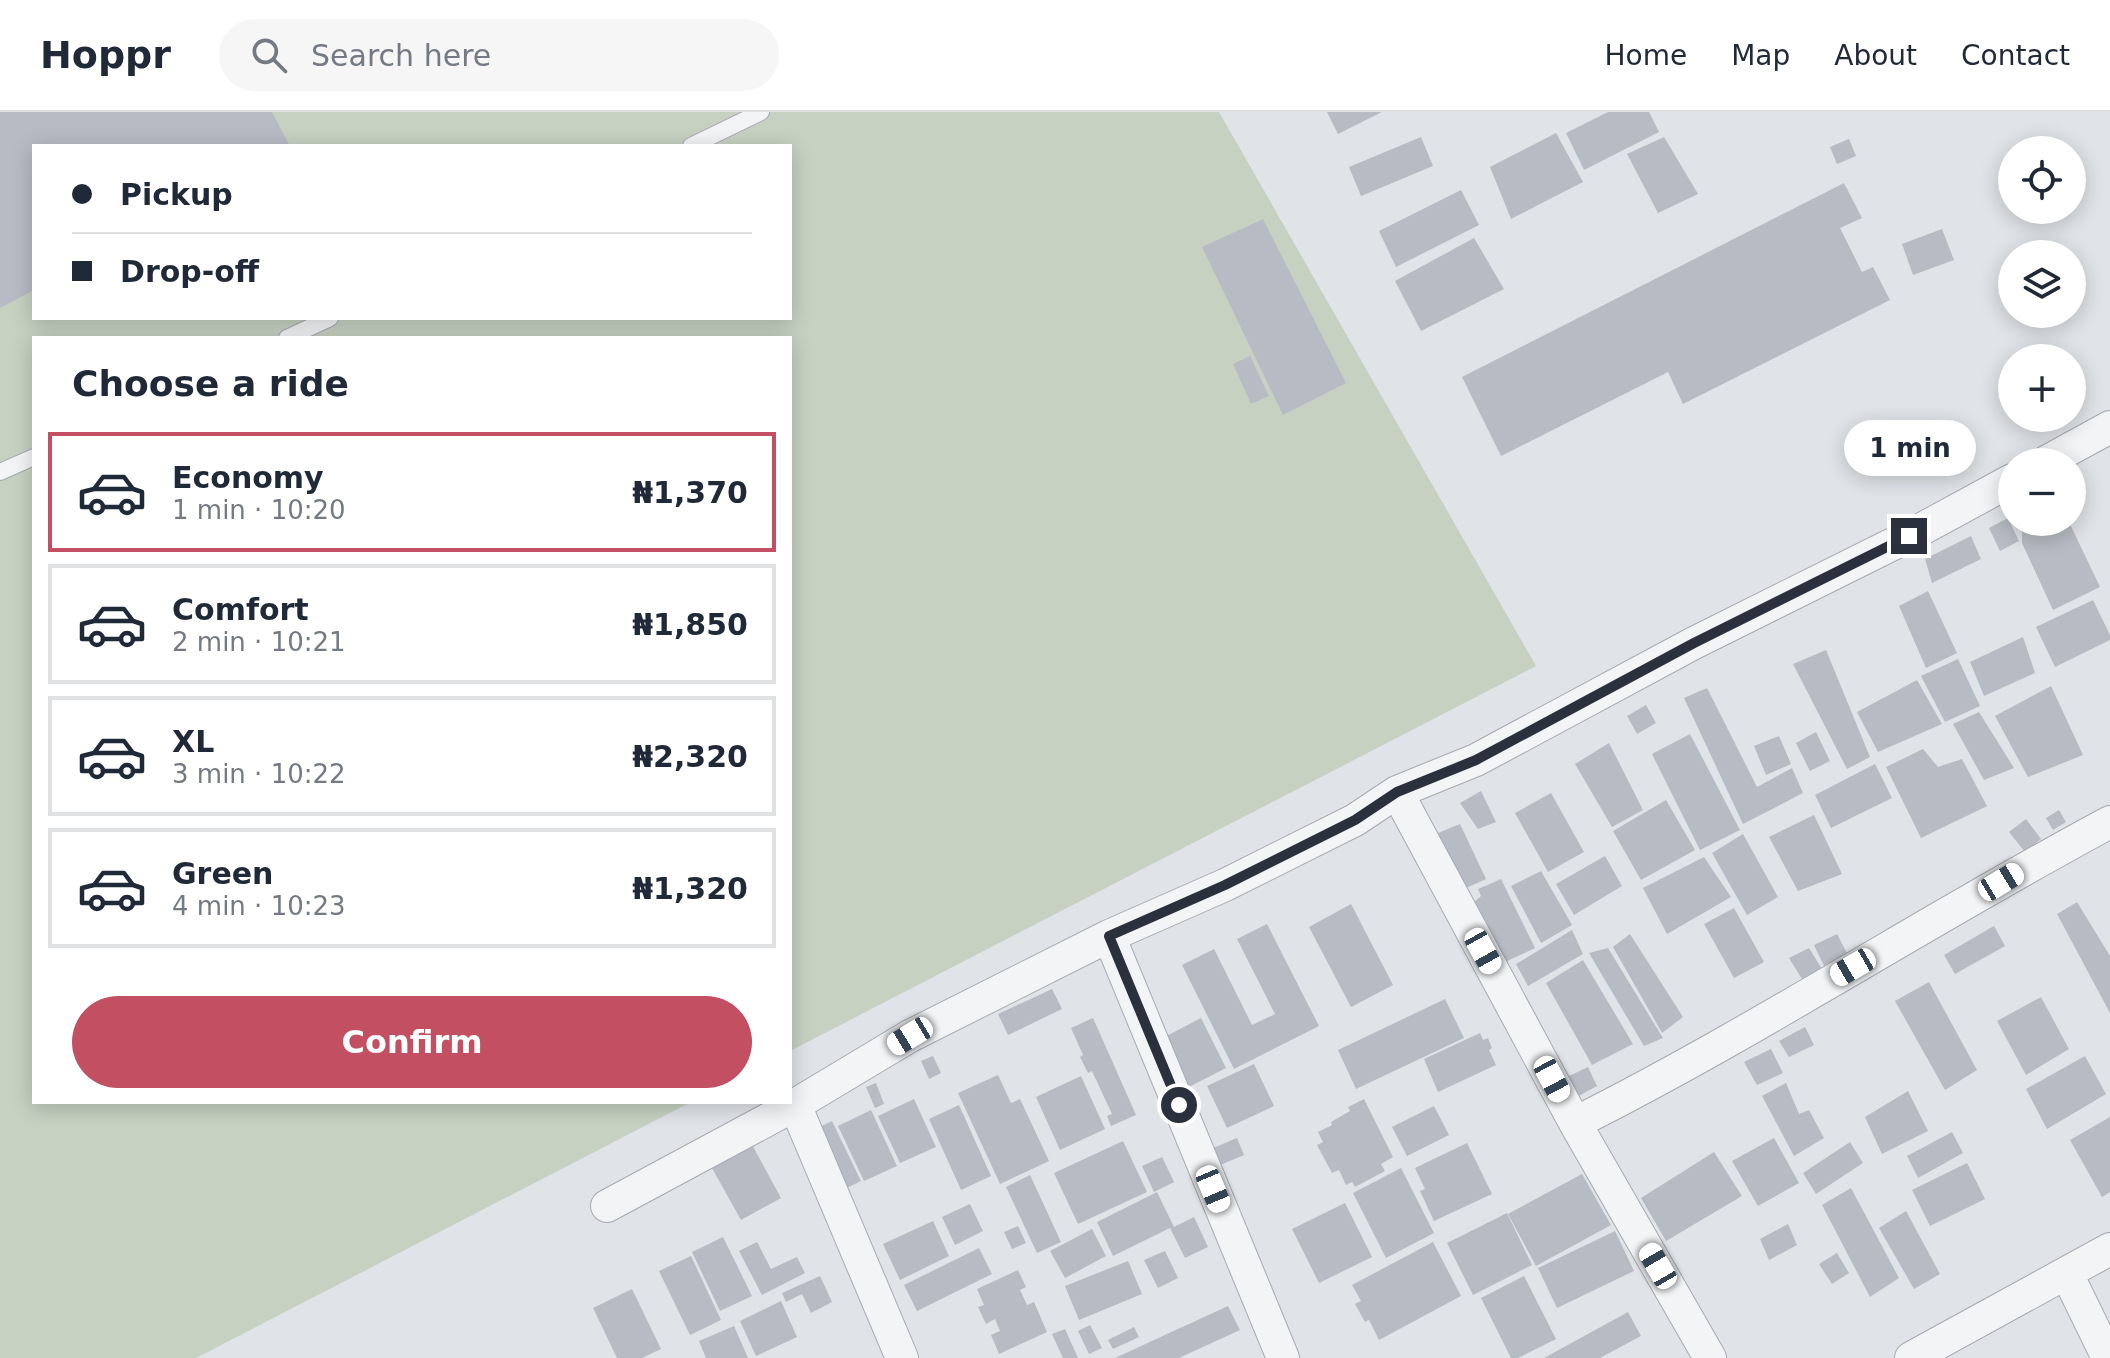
<!DOCTYPE html>
<meta charset="utf-8">
<style>
body{margin:0;font-family:"DejaVu Sans",sans-serif;background:#f6f6f7;color:#1f2937;height:100vh;display:flex;flex-direction:column;font-size:30px;white-space:nowrap}
*{box-sizing:border-box;margin:0}
p{font-size:26px;color:#747a83}
.icon{flex:none;width:44px;height:44px;fill:none;stroke:currentColor;stroke-width:2;stroke-linecap:round;stroke-linejoin:round}
.map{position:relative;flex:1;overflow:hidden}
.details{position:absolute;left:32px;top:224px;width:760px;height:768px;display:flex;flex-direction:column;background:#fff;border-radius:0px;box-shadow:0 4px 20px #0003}
.details>*{flex:none}
.hud{position:absolute;left:32px;top:32px;width:760px;height:176px;border-radius:0px;box-shadow:0 4px 20px #0003;display:grid;align-content:center;height:176px;padding:0 40px;background:#fff}
.tools{position:absolute;left:1998px;top:24px;display:grid;gap:16px}
.tools a{display:grid;place-items:center;width:88px;height:88px;border-radius:50%;background:#fff;box-shadow:0 4px 20px #0003;font-size:40px}
.end{position:absolute;width:36px;height:36px;margin:-18px;border:10px solid #2a313d;background:#fff;box-shadow:0 0 0 4px #fff}
.from{border-radius:50%}
.bubble{position:absolute;height:56px;border-radius:28px;background:#fff;box-shadow:0 4px 20px #0003;font-size:26px;font-weight:700;line-height:56px;text-align:center}
.car{position:absolute;width:24px;height:48px;margin:-24px -12px;border-radius:10px;box-shadow:0 0 6px 2px #0007;background:linear-gradient(#fff 24%,#345 0 40%,#fff 0 76%,#345 0 86%,#fff 0)}
.hud b{display:flex;align-items:center;gap:28px;height:76px;font-size:30px}
.hud b+b{border-top:2px solid #e0e1e3}
.hud i{width:20px;height:20px;background:#1f2937}
ul{padding:0;list-style:none}
li{display:flex;align-items:center;gap:24px;height:120px;margin:0 16px 12px;padding:0 24px;border:4px solid #e0e1e3;border-radius:0px}
li div{flex:1}
li b{display:block;font-size:30px}
li em{font-style:normal;font-weight:700}
li.current{border-color:#c24f62}
li>.icon{width:72px;height:72px;stroke-width:1.5}
h2{padding:0 40px;font-size:36px;line-height:96px}
.cta{display:flex;gap:16px;margin-top:auto;padding:16px 40px}
.cta a{flex:1;height:92px;border-radius:48px;background:#c24f62;color:#fff;font-size:32px;font-weight:700;line-height:92px;text-align:center}
header{display:flex;align-items:center;gap:48px;box-sizing:border-box;height:112px;padding:0 40px;background:#fff;border-bottom:2px solid #e0e1e3}
header strong{font-size:38px}
nav{display:flex;gap:44px;margin-inline-start:auto;font-size:28px}
.search{width:560px;height:72px;background:#f6f6f7;display:flex;align-items:center;gap:20px;box-sizing:border-box;padding:0 28px;border-radius:44px;color:#747a83;font-size:30px}
.map>svg:first-child{display:block}
</style>
<header>
<strong>Hoppr</strong>
<div class="search"><svg class="icon" aria-label="search" viewBox="0 0 24 24"><circle cx="10" cy="10" r="6"/><path d="M15 15l6 6"/></svg>Search here</div>
<nav><a>Home</a><a>Map</a><a>About</a><a>Contact</a></nav>
</header>
<div class="map">
<svg width="2110" height="1246" viewBox="0 0 2110 1246">
<rect width="100%" height="100%" fill="#e0e3e7"/>
<path fill="#c6d1c2" fill-rule="evenodd" d="M14,0h1205l317,554 -746,385v-713h-756v764h657l-495,256h-196v-1244zM34,34h756v172h-756z"/>
<path fill="#b7bcc4" d="M0,0h272l18,34h-256v144l-34,18z
M1327,0h55l-44,22z
M1608,0h41l10,20 -75,38 -18,-37z
M1556,21l27,49 -72,37 -21,-52z
M1421,25l12,29 -72,30 -12,-29z
M1664,25l34,57 -40,19 -31,-59z
M1849,27l7,17 -19,8 -7,-17z
M1844,71l18,35 -22,10 22,44 11,-5 17,33 -207,104 -15,-32 -167,84 -39,-79z
M1461,78l18,35 -83,42 -17,-36z
M1263,107l83,164 -63,32 -81,-168z
M1942,117l12,31 -41,15 -11,-31z
M1474,126l30,51 -83,42 -26,-50z
M1250,244l19,40 -18,8 -18,-40z
M2008,406l11,23 -19,10 -11,-23z
M2022,410h47l31,65 -47,23 -31,-67z
M1971,424l10,23 -49,24 -7,-24z
M1928,479l29,62 -31,15 -27,-62z
M2093,488l17,35v5l-55,27 -19,-40z
M2023,525l12,36 -51,23 -14,-34z
M1826,538l44,107 -23,12 -54,-105z
M1958,547l22,47 -35,16 -24,-46z
M1917,568l25,44 -64,28 -21,-40z
M2051,574l32,69 -55,22 -33,-61z
M1707,576l50,99 35,-19 11,25 -60,31 -59,-126z
M1646,593l10,18 -19,11 -10,-18z
M1979,600l35,56 -30,12 -31,-56z
M1816,620l14,29 -20,10 -14,-28z
M1690,622l50,96 -40,20 -48,-96z
M1779,624l12,28 -25,11 -12,-29z
M1609,631l34,67 -31,17 -37,-63z
M1923,637l15,18 24,-8 25,47 -66,32 -35,-71z
M1875,652l17,34 -61,30 -16,-33z
M1481,679l15,31 -18,7 -18,-26z
M1551,681l33,59 -36,20 -33,-59z
M1666,688l29,50 -54,30 -28,-49z
M2059,698l7,12 -13,8 -7,-12z
M1814,703l28,59 -44,17 -29,-54z
M2026,707l15,20 -16,13 -16,-20z
M1460,712l26,55 -29,13 -26,-56z
M1743,722l35,63 -31,18 -35,-62z
M1605,744l17,30 -48,29 -18,-31z
M1704,745l27,40 -64,37 -24,-46z
M1541,759l31,54 -31,18 -30,-57z
M1501,767l34,69 -32,15 -31,-59 9,-8 -3,-7z
M2077,790l33,54v57l-53,-99z
M1351,792l42,81 -42,22 -42,-80z
M1734,796l30,54 -30,16 -30,-54z
M1267,812l52,102 -85,43 -52,-104 32,-16 38,76 23,-11 -38,-75z
M1994,814l11,20 -50,28 -11,-19z
M1572,818l11,24 -55,32 -12,-22z
M1630,822l53,83 -21,16 -49,-86z
M1837,822l11,21 -23,13 -11,-23z
M1608,836l55,90 -19,8 -55,-93z
M1809,836l13,21 -20,10 -13,-21z
M1583,848l50,84 -41,21 -46,-82z
M1929,870l48,88 -32,20 -50,-89z
M1052,877l10,20 -54,26 -10,-21z
M2041,885l28,52 -43,26 -29,-54z
M1445,887l19,39 -108,51 -18,-39z
M1093,906l43,97 -25,11 -4,-10 5,-2 -20,-43 -4,2 -8,-16 3,-2 -12,-27z
M1201,906l25,50 -43,22 -26,-49z
M1805,915l9,18 -25,12 -10,-16z
M1480,921l3,7 5,-2 4,10 -3,2 7,15 -58,27 -14,-33z
M1771,937l12,24 -26,12 -13,-23z
M933,944l8,17 -12,6 -8,-18z
M2085,944l21,38 -59,35 -21,-40z
M1254,952l20,42 -47,22 -20,-42z
M1588,955l9,19 -20,11 -10,-20z
M998,963l13,28 9,-4 29,62 -49,23 -42,-91z
M1081,964l24,53 -45,21 -24,-53z
M876,971l8,21 -9,4 -9,-21z
M1786,971l13,31 10,-4 15,28 -30,18 -32,-60z
M1908,979l20,40 -46,23 -17,-37z
M914,987l22,48 -36,16 -22,-47z
M1364,987l29,58 -12,7 4,7 -30,16 -3,-5 -6,3 -7,-15 -7,3 -15,-28 6,-3 -5,-10 14,-7 -1,-3 19,-11 -2,-4z
M959,993l32,71 -30,14 -32,-71z
M1434,994l15,29 -42,21 -15,-29z
M871,998l26,56 -33,15 -26,-55z
M2110,1005v75l-8,5 -32,-57z
M832,1009l29,60 -33,16 -29,-60z
M1952,1020l11,21 -45,25 -11,-22z
M1237,1026l7,17 -31,13 -7,-17z
M1774,1026l25,45 -41,23 -26,-45z
M749,1027l32,59 -40,22 -33,-59z
M1123,1029l24,51 -69,32 -24,-51z
M1850,1030l13,21 -47,31 -13,-21z
M1467,1031l25,51 -58,27 -14,-30 5,-2 -10,-21z
M1714,1040l28,44 -76,45 -25,-43z
M1162,1045l12,25 -20,10 -12,-26z
M1967,1051l18,36 -55,27 -18,-36z
M1401,1056l33,65 -48,25 -33,-65z
M1582,1062l29,51 -75,41 -28,-52z
M1030,1063l31,67 -24,11 -31,-66z
M1851,1076l48,90 -29,19 -48,-92z
M1157,1080l17,35 20,-10 14,30 -23,11 -15,-30 -57,28 -16,-34z
M1345,1091l27,54 -53,26 -27,-54z
M970,1092l13,27 -28,14 -13,-28z
M1906,1099l34,63 -26,15 -35,-61z
M1507,1101l25,52 -59,30 -26,-52z
M933,1109l16,35 -49,24 -17,-36z
M1788,1112l9,21 -28,15 -9,-21z
M1018,1114l8,17 -14,6 -8,-17z
M1092,1117l14,27 -41,22 -15,-27z
M1615,1119l19,40 -77,37 -19,-40z
M723,1125l29,59 -32,15 -28,-59z
M757,1130l14,27 26,-12 8,16 -43,22 -23,-44z
M1433,1130l28,54 -82,44 -10,-20 -4,2 -10,-18 6,-3 -9,-16z
M979,1136l13,26 -75,37 -13,-26z
M1165,1139l13,27 -20,10 -14,-28z
M1837,1141l12,20 -17,11 -13,-20z
M691,1144l30,64 -31,15 -31,-64z
M1128,1149l14,33 -63,26 -14,-34z
M1018,1158l8,17 -6,3 7,15 7,-3 13,30 -48,22 -8,-19 9,-4 -5,-12 -9,5 -8,-17 6,-2 -7,-16z
M820,1164l12,26 -21,11 -9,-19 -16,8 -4,-9z
M1524,1164l32,63 -38,19h-7l-30,-60z
M632,1177l29,60 -19,9h-25l-24,-50z
M781,1189l16,36 -41,19 -16,-35z
M1228,1194l12,24 -61,28h-64z
M1628,1200l13,24 -41,22h-56z
M1090,1213l12,23 -13,6 -11,-23z
M734,1214l14,32h-42l-7,-17z
M1134,1215l5,10 -26,12 -5,-9z
M1065,1217l13,29h-15l-11,-24z"/>
<g fill="none" stroke-linecap="round" stroke-linejoin="round">
<g stroke="#a6aab1" stroke-width="18">
<path id="service" d="M691,34l70,-34
M287,226l43,-20
M0,360l34,-15"/>
</g>
<g stroke="#a6aab1" stroke-width="34">
<path id="minor" d="M2046,350l64,-35
M1397,680l178,331 135,235
M1109,824l174,422
M795,993l107,253
M1575,1011c183,-92 355,-205 535,-301
M607,1094l188,-101 115,-69 199,-100 116,-51 130,-65 42,-28 79,-32 218,-117 215,-107 103,-56
M2067,1162l41,84
M1911,1246l199,-109"/>
</g>
<use href="#service" stroke="#f2f4f6" stroke-width="16"/>
<use href="#minor" stroke="#f2f4f6" stroke-width="32"/>
</g>
<g fill="none" stroke-linecap="round" stroke-linejoin="round">
<path stroke="#2a313d" stroke-width="10" d="M1179,993l-70,-169 116,-51 130,-65 42,-28 79,-32 218,-117 215,-107"/>
</g>
</svg>
<div class="tools">
<a><svg class="icon" aria-label="locate" viewBox="0 0 24 24"><circle cx="12" cy="12" r="6"/><path d="M12 2v4M12 18v4M2 12h4M18 12h4"/></svg></a>
<a><svg class="icon" aria-label="layers" viewBox="0 0 24 24"><path d="M12 4l9 5-9 5-9-5zM3 14l9 5 9-5"/></svg></a>
<a>+</a>
<a>−</a>
</div>
<i class="end from" style="left:1179px;top:993px"></i>
<i class="end" style="left:1909px;top:424px"></i>
<div class="bubble" style="left:1844px;top:308px;width:132px">1 min</div>
<i class="car" style="left:2001px;top:770px;rotate:59deg"></i>
<i class="car" style="left:1483px;top:839px;rotate:151deg"></i>
<i class="car" style="left:1853px;top:855px;rotate:240deg"></i>
<i class="car" style="left:910px;top:924px;rotate:239deg"></i>
<i class="car" style="left:1552px;top:967px;rotate:152deg"></i>
<i class="car" style="left:1213px;top:1077px;rotate:157deg"></i>
<i class="car" style="left:1658px;top:1154px;rotate:330deg"></i>
<div class="hud">
<b><i class="from"></i>Pickup</b>
<b><i></i>Drop-off</b>
</div>
<section class="details">
<h2>Choose a ride</h2>
<ul>
<li class="current"><svg class="icon" aria-label="car" viewBox="0 0 24 24"><path d="M5 17H2v-5l4-1 3-4h7l3 4 3 1v5h-3M9 17h6M6 11h13"/><circle cx="7" cy="17" r="2"/><circle cx="17" cy="17" r="2"/></svg><div><b>Economy</b><p>1 min · 10:20</p></div><em>₦1,370</em></li>
<li><svg class="icon" aria-label="car" viewBox="0 0 24 24"><path d="M5 17H2v-5l4-1 3-4h7l3 4 3 1v5h-3M9 17h6M6 11h13"/><circle cx="7" cy="17" r="2"/><circle cx="17" cy="17" r="2"/></svg><div><b>Comfort</b><p>2 min · 10:21</p></div><em>₦1,850</em></li>
<li><svg class="icon" aria-label="car" viewBox="0 0 24 24"><path d="M5 17H2v-5l4-1 3-4h7l3 4 3 1v5h-3M9 17h6M6 11h13"/><circle cx="7" cy="17" r="2"/><circle cx="17" cy="17" r="2"/></svg><div><b>XL</b><p>3 min · 10:22</p></div><em>₦2,320</em></li>
<li><svg class="icon" aria-label="car" viewBox="0 0 24 24"><path d="M5 17H2v-5l4-1 3-4h7l3 4 3 1v5h-3M9 17h6M6 11h13"/><circle cx="7" cy="17" r="2"/><circle cx="17" cy="17" r="2"/></svg><div><b>Green</b><p>4 min · 10:23</p></div><em>₦1,320</em></li>
</ul>
<div class="cta"><a>Confirm</a></div>
</section>
</div>
